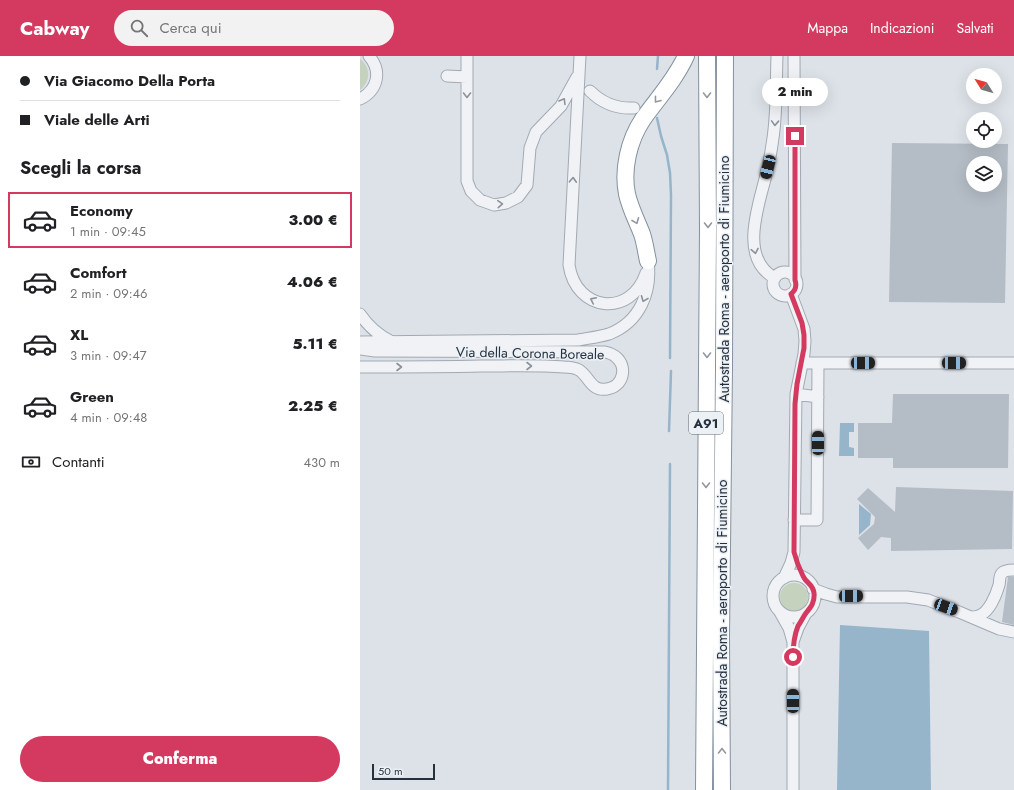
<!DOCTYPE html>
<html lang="it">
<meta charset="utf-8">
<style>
body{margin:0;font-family:Jost,sans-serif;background:#f2f2f2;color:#202124;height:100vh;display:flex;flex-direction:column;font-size:15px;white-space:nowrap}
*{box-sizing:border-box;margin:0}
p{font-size:13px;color:#757577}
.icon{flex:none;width:22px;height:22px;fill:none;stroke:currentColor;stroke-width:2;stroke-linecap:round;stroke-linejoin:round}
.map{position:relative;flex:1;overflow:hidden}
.details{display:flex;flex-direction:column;background:#fff;width:360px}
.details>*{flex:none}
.hud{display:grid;align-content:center;height:88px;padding:0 20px;background:#fff}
.needle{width:26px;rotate:307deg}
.fabs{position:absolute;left:606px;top:12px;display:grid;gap:8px}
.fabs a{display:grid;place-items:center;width:36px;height:36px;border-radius:50%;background:#fff;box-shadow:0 4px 16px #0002;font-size:20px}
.scale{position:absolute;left:12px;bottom:10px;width:63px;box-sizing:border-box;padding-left:4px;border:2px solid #26313f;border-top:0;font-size:11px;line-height:14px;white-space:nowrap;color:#26313f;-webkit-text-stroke:3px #ecf1f5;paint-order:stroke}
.end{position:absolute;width:18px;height:18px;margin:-9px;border:5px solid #d43a60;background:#fff;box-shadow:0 0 0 2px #fff}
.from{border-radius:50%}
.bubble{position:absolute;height:28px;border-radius:14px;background:#fff;box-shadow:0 4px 16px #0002;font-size:13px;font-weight:800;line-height:28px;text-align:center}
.car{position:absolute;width:12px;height:24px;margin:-12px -6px;border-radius:5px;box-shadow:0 0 3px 1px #0007;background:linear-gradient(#222 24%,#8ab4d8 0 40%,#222 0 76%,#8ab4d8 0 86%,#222 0)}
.hud b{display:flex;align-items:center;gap:14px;height:38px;font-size:15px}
.hud b+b{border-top:1px solid #e0e0e0}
.hud i{width:10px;height:10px;background:#202124}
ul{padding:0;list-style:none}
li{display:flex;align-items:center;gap:12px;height:56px;margin:0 8px 6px;padding:0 12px;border:2px solid transparent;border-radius:0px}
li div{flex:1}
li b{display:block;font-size:15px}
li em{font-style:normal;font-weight:800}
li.current{border-color:#d43a60}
li>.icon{width:36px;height:36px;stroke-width:1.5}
h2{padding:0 20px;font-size:18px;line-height:48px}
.pay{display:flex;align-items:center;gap:10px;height:44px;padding:0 20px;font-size:15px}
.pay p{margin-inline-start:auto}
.primary-button{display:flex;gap:8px;margin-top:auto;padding:8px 20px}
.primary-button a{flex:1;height:46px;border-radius:24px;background:#d43a60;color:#fff;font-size:16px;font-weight:800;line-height:46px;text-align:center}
header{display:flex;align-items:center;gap:24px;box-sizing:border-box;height:56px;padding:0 20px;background:#d43a60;color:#fff}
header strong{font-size:19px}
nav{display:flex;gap:22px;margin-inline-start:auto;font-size:14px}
.search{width:280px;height:36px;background:#f2f2f2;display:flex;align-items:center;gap:10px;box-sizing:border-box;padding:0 14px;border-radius:22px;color:#757577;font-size:15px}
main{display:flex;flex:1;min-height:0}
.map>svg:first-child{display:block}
</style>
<header>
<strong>Cabway</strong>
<div class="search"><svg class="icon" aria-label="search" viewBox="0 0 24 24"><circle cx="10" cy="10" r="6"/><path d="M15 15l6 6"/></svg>Cerca qui</div>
<nav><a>Mappa</a><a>Indicazioni</a><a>Salvati</a></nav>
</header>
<main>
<section class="details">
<div class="hud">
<b><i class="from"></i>Via Giacomo Della Porta</b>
<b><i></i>Viale delle Arti</b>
</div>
<h2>Scegli la corsa</h2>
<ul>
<li class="current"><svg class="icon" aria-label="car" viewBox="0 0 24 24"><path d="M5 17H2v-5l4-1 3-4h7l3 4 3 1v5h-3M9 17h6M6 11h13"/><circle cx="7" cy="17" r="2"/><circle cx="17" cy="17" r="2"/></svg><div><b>Economy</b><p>1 min · 09:45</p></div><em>3.00 €</em></li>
<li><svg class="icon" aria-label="car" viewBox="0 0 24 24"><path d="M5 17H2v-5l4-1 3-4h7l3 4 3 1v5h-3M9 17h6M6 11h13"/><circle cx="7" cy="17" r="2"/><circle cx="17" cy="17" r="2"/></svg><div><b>Comfort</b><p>2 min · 09:46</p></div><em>4.06 €</em></li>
<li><svg class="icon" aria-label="car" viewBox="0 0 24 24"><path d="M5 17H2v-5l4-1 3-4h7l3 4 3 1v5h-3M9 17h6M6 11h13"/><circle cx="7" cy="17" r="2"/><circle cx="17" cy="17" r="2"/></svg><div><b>XL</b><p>3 min · 09:47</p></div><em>5.11 €</em></li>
<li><svg class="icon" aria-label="car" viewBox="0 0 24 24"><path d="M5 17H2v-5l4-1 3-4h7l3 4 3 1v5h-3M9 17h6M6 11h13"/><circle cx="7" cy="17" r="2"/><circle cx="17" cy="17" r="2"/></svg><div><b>Green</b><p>4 min · 09:48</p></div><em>2.25 €</em></li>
</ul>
<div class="pay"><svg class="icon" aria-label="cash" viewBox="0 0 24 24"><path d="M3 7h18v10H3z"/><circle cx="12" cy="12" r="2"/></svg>Contanti<p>430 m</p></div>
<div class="primary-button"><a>Conferma</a></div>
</section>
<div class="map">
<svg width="654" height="734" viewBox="0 0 654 734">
<rect width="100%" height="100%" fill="#dde2e8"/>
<path fill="#c5d2be" d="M0,3c11,8 11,22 0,31z
M420 541a14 14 0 1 1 28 0a14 14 0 1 1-28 0Z"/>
<path fill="#96b4ca" d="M480,367h14v9h-5v15l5,1v8h-15z
M499,448l12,10 -1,11 -11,10z
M480,569l89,6 2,159h-94z"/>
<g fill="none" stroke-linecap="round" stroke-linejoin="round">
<path stroke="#96b4ca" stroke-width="2.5" d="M297,13l1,-13
M297,62l4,18 6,19 3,18 1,22 -1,163
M309,375l2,-60
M308,734l2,-326"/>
</g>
<path fill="#b4bcc5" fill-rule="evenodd" d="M532,87l116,1 -3,159 -116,-1zM613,107h22v22h-22z
M533,338h116l-1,74h-115v-10h-35v-35h34z
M536,431l117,4 -1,58 -121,2v-13l-10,-1 -13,13 -10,-12 16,-14 1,-7 -18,-18 11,-11 27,24z
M648,521h6v48l-12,-3z"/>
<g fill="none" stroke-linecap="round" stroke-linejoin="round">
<g stroke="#a2a9b2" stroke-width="13">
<path id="minor" d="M107,0v125l4,10 9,9 14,5 12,-2 12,-6 9,-12 3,-37 6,-16 25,-26 16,-29
M220,0l-11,209c7,47 62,53 77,8
M434,0l1,224
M87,20l20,1
M230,35c13,13 27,18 44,17
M0,43c18,-9 22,-28 9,-43
M413 228a12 12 0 1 1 24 0a12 12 0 1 1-24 0Z
M415,222c-34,-18 -19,-65 -11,-95 4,-15 7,-29 9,-45 4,-27 3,-55 4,-82
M0,258c8,12 18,21 32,28
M0,286l218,-2c11,-2 21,-3 31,-6 31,-12 43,-42 39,-73
M0,293l15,2 230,1c4,1 8,2 11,5 12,10 7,30 -9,32 -16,3 -18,-13 -28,-19 -4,-2 -10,-3 -15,-3 -27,-2 -55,-1 -82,-1 -41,1 -81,1 -122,1
M442,307h212
M436,338l22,3
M434,464h23l1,-157
M413 540a21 21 0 1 1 42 0a21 21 0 1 1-42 0Z
M424,522l7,-15 3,-11 2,-158 8,-40 1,-13 -1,-12 -13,-35
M453,533l13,5 11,3h70l21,3 31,12 40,17 15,3
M420,556l9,16 4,14
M612,561c2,0 4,0 6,-1 11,-3 18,-21 21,-31 1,-4 0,-9 3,-12 3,-3 8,-3 12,-3
M433,734v-148l5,-14 8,-15"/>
</g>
<g stroke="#84919f" stroke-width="18">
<path id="highway" d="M288,205c-2,-9 -3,-18 -6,-27 -5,-13 -12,-26 -15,-40 -5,-25 2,-54 16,-75 15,-21 32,-39 43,-63
M344,734l4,-561 -1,-173
M362,734l-1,-153 3,-270 1,-311"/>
</g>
<use href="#minor" stroke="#f0f2f6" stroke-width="11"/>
<use href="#highway" stroke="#fff" stroke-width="16"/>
</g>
<defs><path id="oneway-chevron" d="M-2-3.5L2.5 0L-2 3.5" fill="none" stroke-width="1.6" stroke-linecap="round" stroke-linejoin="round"/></defs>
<g stroke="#8b929a">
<use href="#oneway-chevron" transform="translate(107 39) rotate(90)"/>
<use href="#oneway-chevron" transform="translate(203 45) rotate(-59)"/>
<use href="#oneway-chevron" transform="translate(415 67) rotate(92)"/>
<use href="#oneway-chevron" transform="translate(213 124) rotate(-87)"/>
<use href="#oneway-chevron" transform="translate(140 148) rotate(-4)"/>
<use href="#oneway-chevron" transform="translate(395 195) rotate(79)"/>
<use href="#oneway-chevron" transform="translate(284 243) rotate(112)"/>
<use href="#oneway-chevron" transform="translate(233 244) rotate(-154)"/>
<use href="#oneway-chevron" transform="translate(169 310)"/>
<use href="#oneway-chevron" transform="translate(39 311)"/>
</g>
<g stroke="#92989f">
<use href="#oneway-chevron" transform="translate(347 39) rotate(90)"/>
<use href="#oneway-chevron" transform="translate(297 44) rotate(128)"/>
<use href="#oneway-chevron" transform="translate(276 165) rotate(68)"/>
<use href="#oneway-chevron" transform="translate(348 169) rotate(90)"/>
<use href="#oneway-chevron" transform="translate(347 299) rotate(90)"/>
<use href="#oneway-chevron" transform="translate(346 429) rotate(90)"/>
<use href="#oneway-chevron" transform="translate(362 695) rotate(-90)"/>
</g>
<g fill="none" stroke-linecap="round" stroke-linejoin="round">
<path stroke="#d43a60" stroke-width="5" d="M433,601c0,-11 1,-21 5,-31 3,-4 5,-9 8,-13 5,-6 9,-11 8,-20 -1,-9 -8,-10 -11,-17 -4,-8 -7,-16 -9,-24l1,-148 2,-20 7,-36v-13l-2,-12 -11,-29c5,-4 6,-8 4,-14v-144"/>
</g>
<g text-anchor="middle" stroke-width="3" stroke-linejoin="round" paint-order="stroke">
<rect fill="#ecf1f5" stroke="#616b76" stroke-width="1" x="329" y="356" width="34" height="22" rx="3"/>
<g font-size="13" font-weight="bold" fill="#26313f">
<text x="346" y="372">A91</text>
</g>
<g font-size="14" fill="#26313f" stroke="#ecf1f5">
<text transform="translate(364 223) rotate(-90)" y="5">Autostrada Roma - aeroporto di Fiumicino</text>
<text transform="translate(170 297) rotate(1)" y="5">Via della Corona Boreale</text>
<text transform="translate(362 547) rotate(-90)" y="5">Autostrada Roma - aeroporto di Fiumicino</text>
</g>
</g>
</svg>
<div class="fabs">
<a><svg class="needle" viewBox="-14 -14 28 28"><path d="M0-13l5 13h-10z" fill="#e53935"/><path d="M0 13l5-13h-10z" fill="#757577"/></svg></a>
<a><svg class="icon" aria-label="locate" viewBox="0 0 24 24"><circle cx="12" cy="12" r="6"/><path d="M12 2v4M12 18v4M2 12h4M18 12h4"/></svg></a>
<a><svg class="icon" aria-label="layers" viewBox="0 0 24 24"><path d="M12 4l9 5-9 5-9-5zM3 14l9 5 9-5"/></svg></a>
</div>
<div class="scale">50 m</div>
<i class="end from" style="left:433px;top:601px"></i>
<i class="end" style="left:435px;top:80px"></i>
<div class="bubble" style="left:402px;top:22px;width:66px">2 min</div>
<i class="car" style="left:408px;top:111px;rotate:194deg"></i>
<i class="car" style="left:503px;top:307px;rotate:90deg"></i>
<i class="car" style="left:594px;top:307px;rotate:90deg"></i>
<i class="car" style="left:458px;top:387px;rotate:0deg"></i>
<i class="car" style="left:491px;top:540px;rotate:89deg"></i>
<i class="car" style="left:586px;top:551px;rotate:110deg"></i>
<i class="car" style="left:433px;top:645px;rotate:0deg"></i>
</div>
</main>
